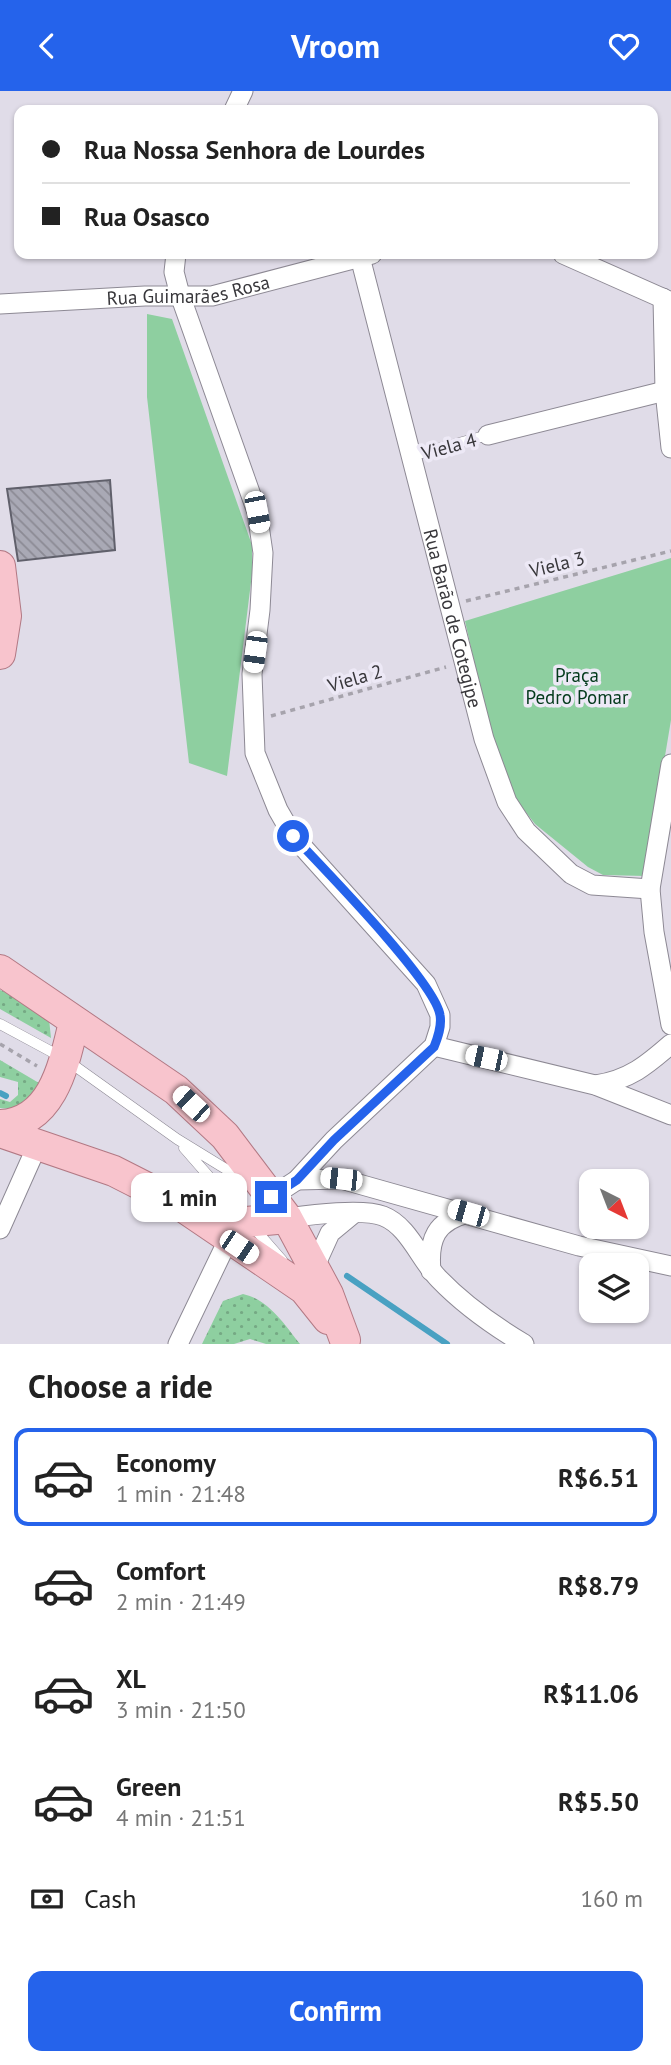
<!DOCTYPE html>
<meta charset="utf-8">
<style>
body{margin:0;font-family:"PT Sans",sans-serif;background:#f2f2f2;color:#222;height:100vh;display:flex;flex-direction:column;font-size:26px;white-space:nowrap}
*{box-sizing:border-box;margin:0}
p{font-size:23px;color:#767676}
.icon{flex:none;width:38px;height:38px;fill:none;stroke:currentColor;stroke-width:2;stroke-linecap:round;stroke-linejoin:round}
.map{position:relative;height:1253px;overflow:hidden}
.sheet{display:flex;flex-direction:column;background:#fff;flex:1}
.sheet>*{flex:none}
.banner{position:absolute;left:14px;top:14px;width:644px;height:154px;border-radius:14px;box-shadow:0 2px 5px #0004;display:grid;align-content:center;height:154px;padding:0 28px;background:#fff}
.needle{width:46px;rotate:138deg}
.tools{position:absolute;left:579px;top:1078px;display:grid;gap:14px}
.tools a{display:grid;place-items:center;width:70px;height:70px;border-radius:14px;background:#fff;box-shadow:0 2px 5px #0004;font-size:35px}
.end{position:absolute;width:32px;height:32px;margin:-16px;border:9px solid #2563eb;background:#fff;box-shadow:0 0 0 4px #fff}
.from{border-radius:50%}
.bubble{position:absolute;height:49px;border-radius:14px;background:#fff;box-shadow:0 2px 5px #0004;font-size:23px;font-weight:700;line-height:49px;text-align:center}
.car{position:absolute;width:21px;height:42px;margin:-21px -10px;border-radius:9px;box-shadow:0 0 5px 2px #0007;background:linear-gradient(#fff 24%,#345 0 40%,#fff 0 76%,#345 0 86%,#fff 0)}
.banner b{display:flex;align-items:center;gap:24px;height:66px;font-size:26px}
.banner b+b{border-top:2px solid #e0e0e0}
.banner i{width:18px;height:18px;background:#222}
ul{padding:0;list-style:none}
li{display:flex;align-items:center;gap:21px;height:98px;margin:0 14px 10px;padding:0 14px;border:4px solid transparent;border-radius:14px}
li div{flex:1}
li b{display:block;font-size:26px}
li em{font-style:normal;font-weight:700}
li.selected{border-color:#2563eb}
li>.icon{width:63px;height:63px;stroke-width:1.5}
h2{padding:0 28px;font-size:32px;line-height:84px}
.pay{display:flex;align-items:center;gap:18px;height:77px;padding:0 28px;font-size:26px}
.pay p{margin-inline-start:auto}
.action{display:flex;gap:14px;margin-top:auto;padding:14px 28px}
.action a{flex:1;height:80px;border-radius:14px;background:#2563eb;color:#fff;font-size:28px;font-weight:700;line-height:80px;text-align:center}
header{display:flex;justify-content:space-between;align-items:center;height:91px;padding:0 28px;background:#2563eb;color:#fff;font-size:32px;font-weight:700}
.map>svg:first-child{display:block}
</style>
<header><svg class="icon" aria-label="back" viewBox="0 0 24 24"><path d="M15 5l-7 7 7 7"/></svg>Vroom<svg class="icon" aria-label="heart" viewBox="0 0 24 24"><path d="M12 20l-8-8c-3-5 5-10 8-4 3-6 11-1 8 4z"/></svg></header>
<div class="map">
<svg width="671" height="1253" viewBox="0 0 671 1253">
<defs>
<pattern id="grass-dots" width="8" height="8" patternUnits="userSpaceOnUse" patternTransform="scale(1.75)"><rect width="8" height="8" fill="#8ecfa0"/><path d="M2 2h.1M6 6h.1" fill="none" stroke="#75a984" stroke-width="1.8" stroke-linecap="round"/></pattern>
<pattern id="building-back-hatch" width="6" height="6" patternUnits="userSpaceOnUse" patternTransform="scale(1.75)"><rect width="6" height="6" fill="#a9a9b5"/><path d="M-1 5l2 2M0 0l6 6M5-1l2 2" fill="none" stroke="#8b8a94"/></pattern>
</defs>
<rect width="100%" height="100%" fill="#e0dce8"/>
<path fill="url(#grass-dots)" d="M0,899l18,7 31,22 2,19 -51,-29z
M0,969l39,23 -17,27 -22,-2v-9l10,3 8,-7v-13l-18,-5z
M243,1203c26,6 41,30 57,50h-34l-16,-5 -16,5h-32l21,-43z"/>
<path fill="#8ecfa0" d="M147,223l25,5 80,226v29l-25,202 -38,-13 -42,-366z
M671,467v162l-26,156 -42,-1 -15,-8 -53,-43 -20,-26 -23,-57 -27,-120z"/>
<g fill="none" stroke-linecap="round" stroke-linejoin="round">
<path stroke="#49a1c2" stroke-width="6" d="M0,1002l6,3
M347,1185l100,68"/>
</g>
<path fill="url(#building-back-hatch)" stroke="#60606b" stroke-width="2" d="M110,389l5,70 -97,11 -11,-72z"/>
<g fill="none" stroke-linecap="round" stroke-linejoin="round">
<g stroke="#8d8994" stroke-width="11">
<path id="lane" d="M411,365l77,-21
M0,933l65,35 112,80 70,43
M184,1057l98,112"/>
</g>
<g stroke="#8d8994" stroke-width="21">
<g id="street">
<path d="M234,19l9,-19"/>
<path d="M176,163l-2,18 6,23 77,217 6,41 -3,57 -8,64 3,79 23,57 15,26 133,148 14,31v12l-6,19 -100,94 -37,40 -26,17"/>
<path d="M563,163l108,48"/>
<path id="s1" d="M360,166l124,482 23,63 19,29 45,43 21,11 58,4"/>
<path d="M663,207l2,93 6,57"/>
<path id="s2" d="M0,213l145,-8h67l160,-42"/>
<path d="M488,344l177,-44"/>
<path d="M671,673l-21,125 4,43 17,93"/>
<path d="M434,955l161,39 76,30"/>
<path d="M596,994c33,-5 51,-20 75,-41"/>
<path d="M297,1089l44,-1 238,67 92,20"/>
<path d="M287,1127c23,-3 75,-10 96,-2 26,10 37,44 56,63 24,25 55,47 85,65"/>
<path d="M0,1138l37,-83"/>
<path d="M315,1175l15,-33 23,-19"/>
<path d="M431,1180c-3,-32 5,-50 37,-58"/>
<path d="M178,1253l50,-104"/>
</g>
</g>
<g stroke="#b27984" stroke-width="32">
<path id="primary" d="M0,475l6,50 -6,38
M0,879l176,120 49,46 62,82 41,76 17,46
M0,1034c53,-2 64,-61 74,-103
M0,1041l114,39 65,33 125,85 24,30
M202,1121l33,11 52,-5"/>
</g>
<path stroke="#a6a3ac" stroke-width="3.5" stroke-dasharray="5 5" stroke-linecap="butt" d="M466,510l205,-50
M271,625l175,-49
M0,953l37,22"/>
<use href="#lane" stroke="#fff" stroke-width="10"/>
<use href="#street" stroke="#fff" stroke-width="19"/>
<use href="#primary" stroke="#f8c4cd" stroke-width="30"/>
</g>
<g fill="none" stroke-linecap="round" stroke-linejoin="round">
<path stroke="#2563eb" stroke-width="9" d="M271,1106l26,-17 37,-40 100,-93c4,-10 8,-21 6,-32 -5,-33 -118,-148 -147,-179"/>
</g>
<g text-anchor="middle" stroke-width="7" stroke-linejoin="round" paint-order="stroke">
<g font-size="19" fill="#38373b" stroke="#ede9f6">
<text dy="7" stroke="none"><textPath href="#s2" startOffset="189">Rua Guimarães Rosa</textPath></text>
<text transform="translate(449 355) rotate(-15)" y="7">Viela 4</text>
<text transform="translate(557 473) rotate(-14)" y="7">Viela 3</text>
<text dy="7" stroke="none"><textPath href="#s1" startOffset="373">Rua Barão de Cotegipe</textPath></text>
<text transform="translate(355 587) rotate(-16)" y="7">Viela 2</text>
</g>
<g font-size="19" fill="#043a1c" stroke="#ede9f6">
<text x="577" y="591">Praça<tspan x="577" dy="22">Pedro Pomar</tspan></text>
</g>
</g>
</svg>
<div class="tools">
<a><svg class="needle" viewBox="-14 -14 28 28"><path d="M0-13l5 13h-10z" fill="#e53935"/><path d="M0 13l5-13h-10z" fill="#767676"/></svg></a>
<a><svg class="icon" aria-label="layers" viewBox="0 0 24 24"><path d="M12 4l9 5-9 5-9-5zM3 14l9 5 9-5"/></svg></a>
</div>
<i class="end from" style="left:293px;top:745px"></i>
<i class="end" style="left:271px;top:1106px"></i>
<div class="bubble" style="left:131px;top:1082px;width:116px">1 min</div>
<i class="car" style="left:257px;top:421px;rotate:169deg"></i>
<i class="car" style="left:255px;top:561px;rotate:188deg"></i>
<i class="car" style="left:486px;top:967px;rotate:282deg"></i>
<i class="car" style="left:191px;top:1013px;rotate:313deg"></i>
<i class="car" style="left:341px;top:1088px;rotate:276deg"></i>
<i class="car" style="left:468px;top:1122px;rotate:286deg"></i>
<i class="car" style="left:239px;top:1156px;rotate:124deg"></i>
<div class="banner">
<b><i class="from"></i>Rua Nossa Senhora de Lourdes</b>
<b><i></i>Rua Osasco</b>
</div>
</div>
<section class="sheet">
<h2>Choose a ride</h2>
<ul>
<li class="selected"><svg class="icon" aria-label="car" viewBox="0 0 24 24"><path d="M5 17H2v-5l4-1 3-4h7l3 4 3 1v5h-3M9 17h6M6 11h13"/><circle cx="7" cy="17" r="2"/><circle cx="17" cy="17" r="2"/></svg><div><b>Economy</b><p>1 min · 21:48</p></div><em>R$6.51</em></li>
<li><svg class="icon" aria-label="car" viewBox="0 0 24 24"><path d="M5 17H2v-5l4-1 3-4h7l3 4 3 1v5h-3M9 17h6M6 11h13"/><circle cx="7" cy="17" r="2"/><circle cx="17" cy="17" r="2"/></svg><div><b>Comfort</b><p>2 min · 21:49</p></div><em>R$8.79</em></li>
<li><svg class="icon" aria-label="car" viewBox="0 0 24 24"><path d="M5 17H2v-5l4-1 3-4h7l3 4 3 1v5h-3M9 17h6M6 11h13"/><circle cx="7" cy="17" r="2"/><circle cx="17" cy="17" r="2"/></svg><div><b>XL</b><p>3 min · 21:50</p></div><em>R$11.06</em></li>
<li><svg class="icon" aria-label="car" viewBox="0 0 24 24"><path d="M5 17H2v-5l4-1 3-4h7l3 4 3 1v5h-3M9 17h6M6 11h13"/><circle cx="7" cy="17" r="2"/><circle cx="17" cy="17" r="2"/></svg><div><b>Green</b><p>4 min · 21:51</p></div><em>R$5.50</em></li>
</ul>
<div class="pay"><svg class="icon" aria-label="cash" viewBox="0 0 24 24"><path d="M3 7h18v10H3z"/><circle cx="12" cy="12" r="2"/></svg>Cash<p>160 m</p></div>
<div class="action"><a>Confirm</a></div>
</section>
